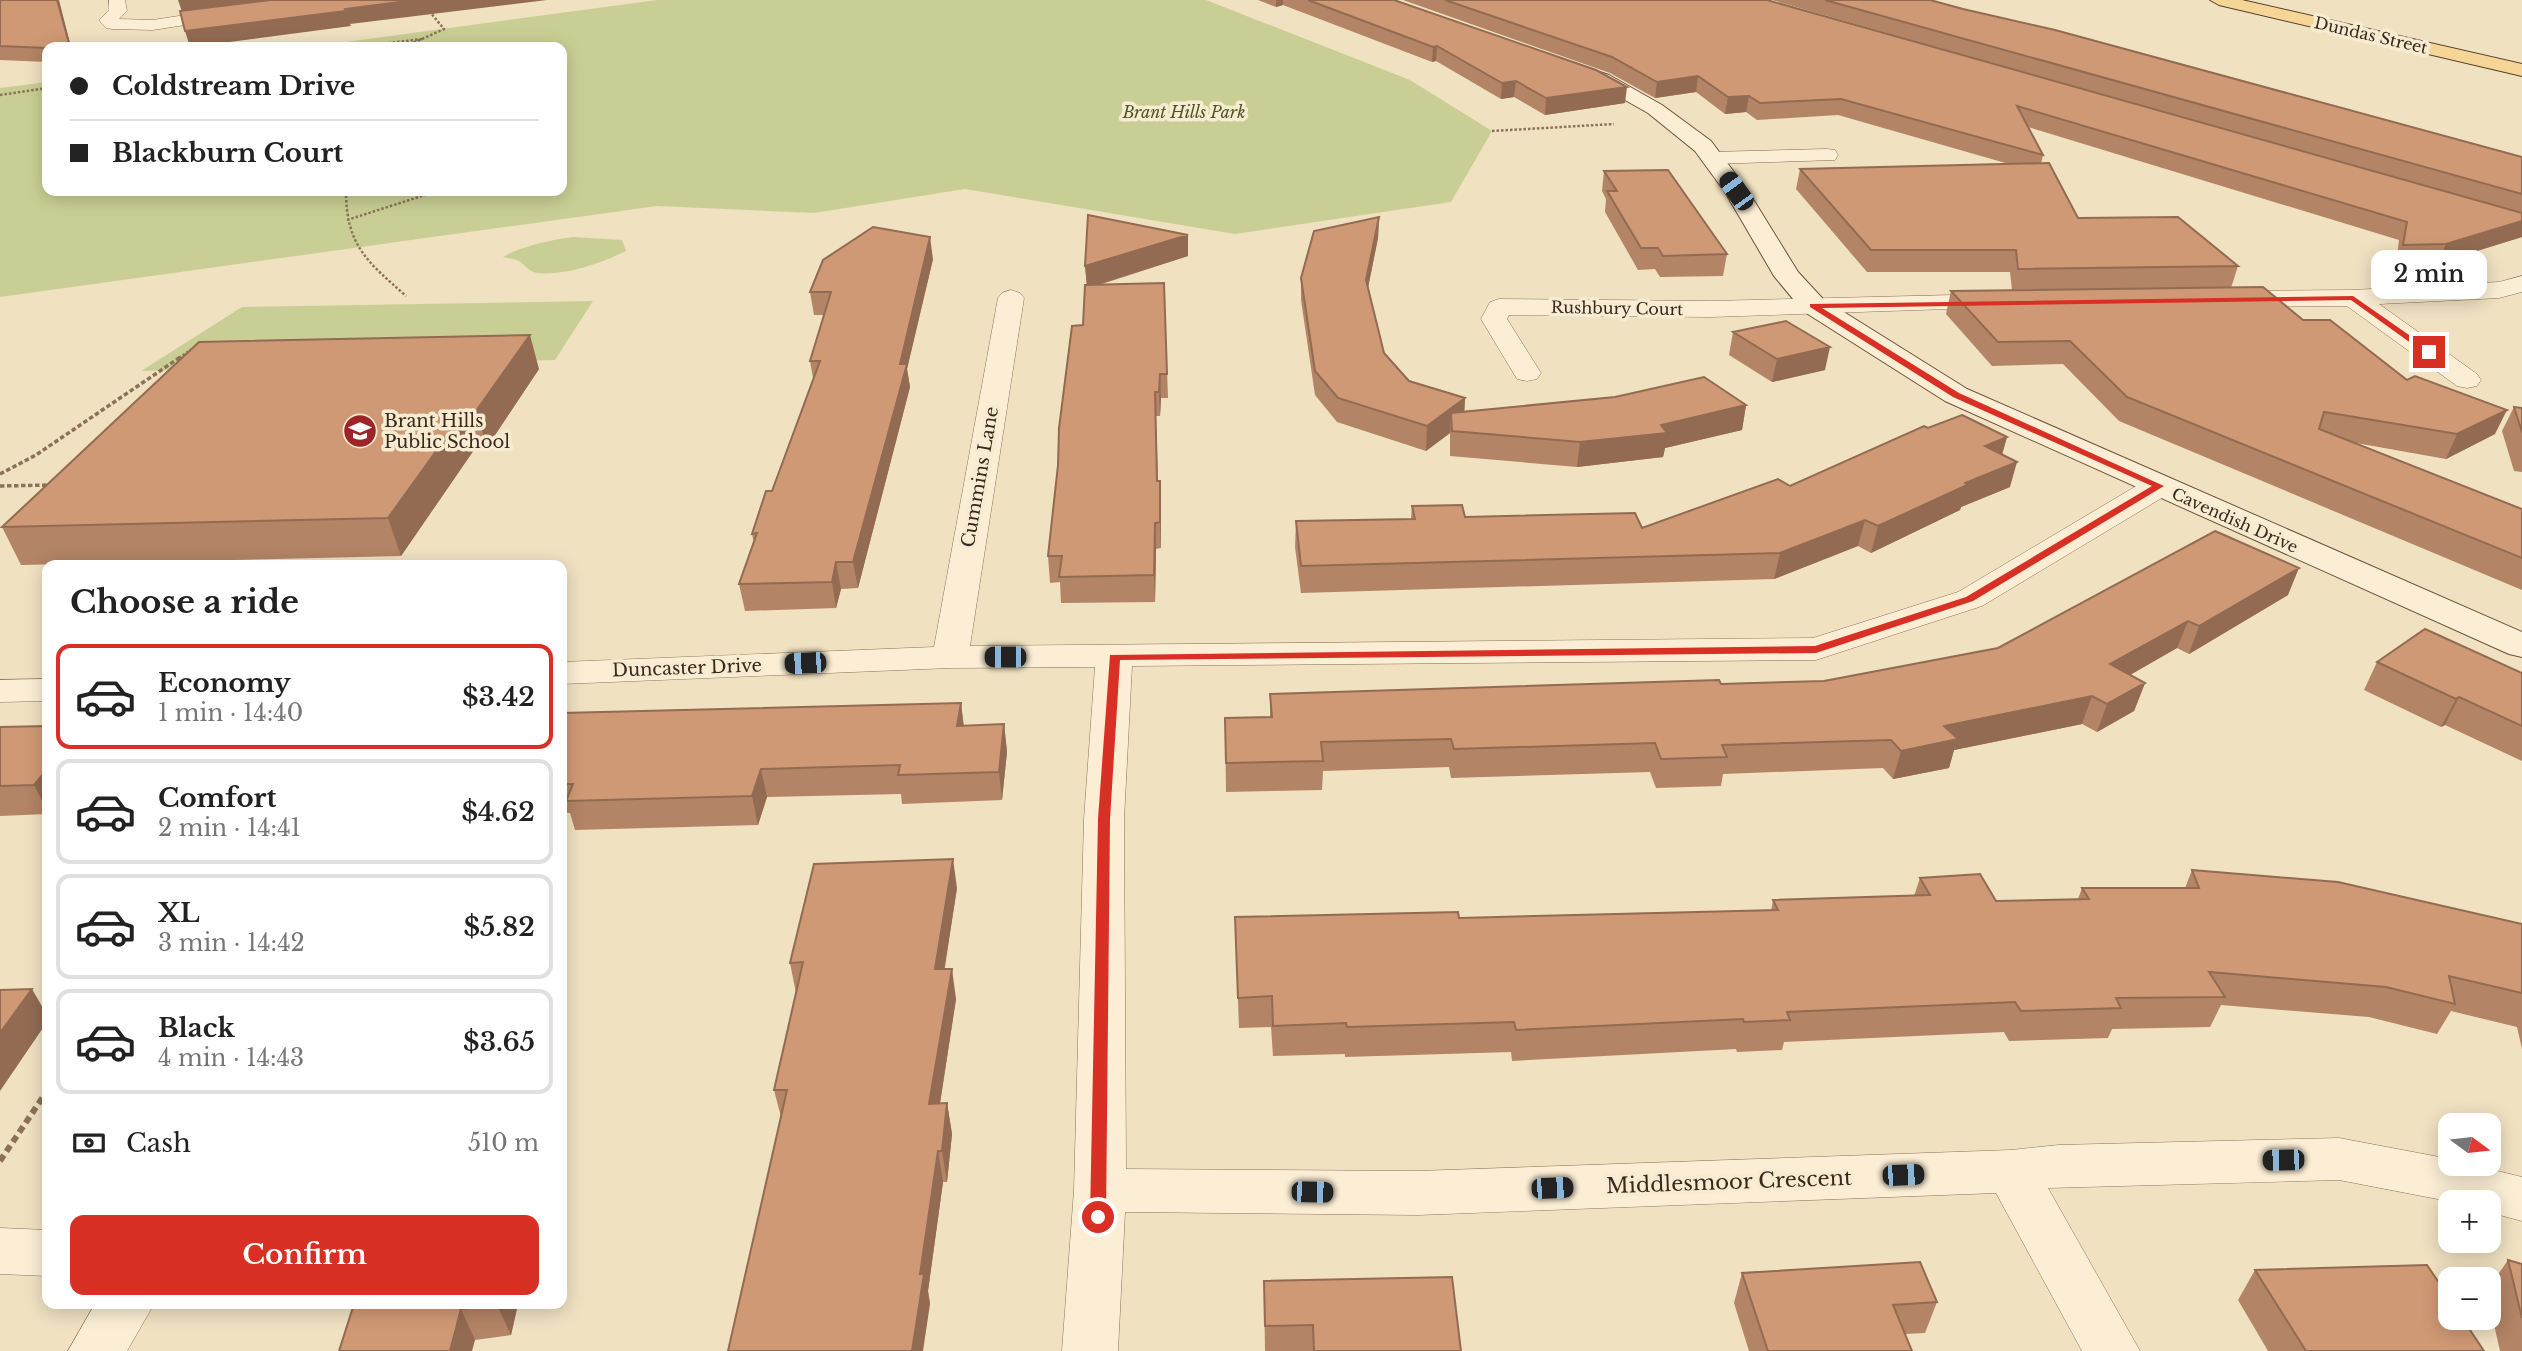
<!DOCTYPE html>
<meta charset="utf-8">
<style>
body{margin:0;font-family:"Libre Baskerville",serif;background:#f2f2f2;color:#222;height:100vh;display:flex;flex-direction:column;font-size:26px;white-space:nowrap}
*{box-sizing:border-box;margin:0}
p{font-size:23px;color:#767676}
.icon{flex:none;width:38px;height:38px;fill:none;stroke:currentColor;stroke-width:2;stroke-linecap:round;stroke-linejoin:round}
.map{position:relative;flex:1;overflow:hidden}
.drawer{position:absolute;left:42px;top:560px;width:525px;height:749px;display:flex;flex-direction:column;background:#fff;border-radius:14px;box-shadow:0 4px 18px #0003}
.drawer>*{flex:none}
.banner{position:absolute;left:42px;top:42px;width:525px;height:154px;border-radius:14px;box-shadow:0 4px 18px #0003;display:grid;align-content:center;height:154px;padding:0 28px;background:#fff}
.needle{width:46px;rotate:105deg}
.fabs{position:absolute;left:2438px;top:1113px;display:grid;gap:14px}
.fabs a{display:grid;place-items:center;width:63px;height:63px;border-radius:14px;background:#fff;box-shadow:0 4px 18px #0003;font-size:35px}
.end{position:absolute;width:32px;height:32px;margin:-16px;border:9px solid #d93025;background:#fff;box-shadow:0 0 0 4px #fff}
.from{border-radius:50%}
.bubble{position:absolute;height:49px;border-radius:14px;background:#fff;box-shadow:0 4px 18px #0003;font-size:23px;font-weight:600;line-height:49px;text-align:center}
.car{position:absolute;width:21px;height:42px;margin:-21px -10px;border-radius:9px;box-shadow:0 0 5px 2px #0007;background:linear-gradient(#222 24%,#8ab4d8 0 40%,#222 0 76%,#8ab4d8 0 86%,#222 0)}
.banner b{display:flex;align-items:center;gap:24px;height:66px;font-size:26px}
.banner b+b{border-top:2px solid #e0e0e0}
.banner i{width:18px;height:18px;background:#222}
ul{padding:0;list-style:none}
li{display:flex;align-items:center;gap:21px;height:105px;margin:0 14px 10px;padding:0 14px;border:4px solid #e0e0e0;border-radius:14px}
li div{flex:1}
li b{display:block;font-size:26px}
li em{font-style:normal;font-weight:600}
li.current{border-color:#d93025}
li>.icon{width:63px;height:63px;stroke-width:1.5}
h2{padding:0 28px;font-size:32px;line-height:84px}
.pay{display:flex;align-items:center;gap:18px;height:77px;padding:0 28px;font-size:26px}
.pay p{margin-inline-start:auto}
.action{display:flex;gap:14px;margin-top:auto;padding:14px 28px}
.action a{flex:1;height:80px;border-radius:14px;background:#d93025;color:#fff;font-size:28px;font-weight:600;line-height:80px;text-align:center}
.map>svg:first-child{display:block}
</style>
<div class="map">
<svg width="2522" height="1351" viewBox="0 0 2522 1351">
<rect width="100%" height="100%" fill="#f0e1c1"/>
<path fill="#c9cf94" d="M657,0h549l204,80 82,51 -41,71 -216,32 -270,-45 -151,24 -157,-7 -657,91v-209l47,-6v109h515v-144h-253z
M574,237l48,3 4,11c-24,12 -62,25 -89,22 -9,-2 -12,-8 -18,-12 -5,-2 -11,-3 -16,-4 13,-9 54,-19 71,-20z
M593,301l-38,59 -414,11 101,-64z"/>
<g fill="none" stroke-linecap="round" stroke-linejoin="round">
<g stroke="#8b7257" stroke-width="1">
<path id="street" d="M109,0h16l2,11 -8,8 34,1 77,-12 9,5 -9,5 -77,12 -41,-1 -6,-1 -7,-8 10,-10z
M1827,149l8,1 3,5 -3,5 -123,4 -8,-1 -3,-5 3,-5 8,-1z
M2522,276v16l-23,6 -120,6 98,70 4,6 -4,6 -10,2 -10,-2 -110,-80 -120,1 -9,-3 -4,-5 4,-5 9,-3 126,-1 146,-8z
M1011,290l9,3 4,5 -54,348 843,-8 145,-46 190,-113 11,-2 11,2 5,7 -5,7 -188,113 -166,54 -684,6 -8,153 2,350 292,2 593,-21 48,-5 280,-7 111,21v5h19l53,13v44l-34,-9v-10h-35l-114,-22 -291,8 92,163h-58l-86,-158 -578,22 -293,-3 -7,139h-56l12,-161 10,-371 11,-152 -145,1 -388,16v-22l372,-15 64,-349 4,-5z
M1997,294l9,3 4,5 -4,5 -295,10 -202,-2 -2,4 34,54 -4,6 -10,2 -10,-2 -36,-60 9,-17 9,-3 212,2z
M47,679v22l-47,1v-22z
M0,1228l47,2v46l-47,-2z
M95,1304h59l-27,47h-59z"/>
</g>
<g stroke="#6c533b" stroke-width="2">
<path id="secondary" d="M1578,65l31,10 53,30 49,36 37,50 50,81 25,27 144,90 555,243v25l-13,-3 -564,-253 -142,-90 -29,-35 -49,-84 -30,-41 -47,-38 -53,-30 -24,-8 -3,-4 3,-4z"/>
</g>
<g stroke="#58402c" stroke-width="2">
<path id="primary" d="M2210,0h32l280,64v12l-303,-71z"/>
</g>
<path stroke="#8b7257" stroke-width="2.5" stroke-dasharray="2.5 2" stroke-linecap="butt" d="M422,39l22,-10 -14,-17
M357,47l65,-8 -19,8
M0,95l47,-7
M1492,131l122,-7
M346,191c0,55 22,71 60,105
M347,220l78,-25
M179,358l13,-9"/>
<path stroke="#8b7257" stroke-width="3.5" stroke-dasharray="4.5 2.5" stroke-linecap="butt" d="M0,474l36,-19 146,-99
M0,486l52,-1"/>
<path stroke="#8b7257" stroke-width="6" stroke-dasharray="7 4.5" stroke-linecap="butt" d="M0,1161l47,-70"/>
<use href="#street" fill="#fbeed5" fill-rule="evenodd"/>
<use href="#secondary" fill="#fbeed5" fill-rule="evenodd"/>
<use href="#primary" fill="#f6d696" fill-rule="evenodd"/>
</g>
<path fill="#b38465" d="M0,0l47,47v15l-47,-2z
M1258,0h136l231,103 -80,12 -31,-18 -13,2 -65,-38 -4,1 -149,-57 -7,2z
M1403,0h364l371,105 -366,-105h158l592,157v80l-84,26 -42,1 3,-24 -371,-113 15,28 -2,9 37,54 160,48 -7,22 72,32 104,60 88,54 -49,25 -90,-16 166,66v81l-403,-169 -56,-57 -71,2 -46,-52 5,-23 61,-1 -2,-18h-143l-71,-83 4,-20 209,-5 -171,-49 -81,5 -11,-8 -21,2 -29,-22 -41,6 -45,-25z
M1604,171l123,83 -4,22 -63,1 -5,-8 -17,1 -33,-58 1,-13 -4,-8z
M1379,217l-1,21 -10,50 16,65 25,28 56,17 -1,13 282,-6 -4,25 -77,18 -2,9 -86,10 -127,-11v-23l-24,18 -89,-29 -22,-27 -14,-95v-22z
M1188,235v21l-89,29 65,-2 4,115h-7l-1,18h-4l2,65h2l1,25v42l-5,1 -1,53 -94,1 -1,-21 -10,1 -2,-27 35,-231 4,-40 -2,-19z
M933,259l-26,110 3,18 -52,201 -17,1 -5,19 -91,3 -6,-27 15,-41 -2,-9 20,-43 41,-113 -3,-17 14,-46h-10l-4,-23z
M1733,332l92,38 -53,12 -43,-27z
M539,369l-52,78h-11l-75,109 -380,9 -19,-38z
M2514,407l8,1v64l-8,-1 -12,-40z
M1928,428l79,9 -5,17 8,33 -49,20 -1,3 -89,43 -13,-7 -84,33 -473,14 -6,-46 1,-26 115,-2 1,-13 53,11 177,11 148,-42z
M2288,595l-99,59 -12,-6 -47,27 15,8 -11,28 -37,21 -15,-8 -128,26 -5,18 -56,11 -10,-11 -160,6 -2,12 -65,2 -6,-16 -199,6 -2,-11 -126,4 -1,19 -96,2 -1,-74 45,-1v-23l554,-13z
M2377,662l145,11v88l-77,-36 -4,2 -77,-37z
M961,703l3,23 40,-2 3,28 -5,48 -100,4 -1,-10 -134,3 -9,28 -183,5 -5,-17h-8v-100z
M47,726v88l-47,2v-89z
M2192,870l330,54v125l-5,-22 -66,-16 -14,23 -68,-17 -148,-12 -11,22 -98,2 -4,9 -99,3 -5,-9 -220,10 -2,8 -45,2 -1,-3 -224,12 -1,-9 -166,5v-3l-72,2 -2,-29 -32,1 -4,-111 224,1 312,-7 2,-11 141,-4 6,-18 76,23 82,-2 4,-11h103z
M957,888l-13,81 12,30 -16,105 7,-1 5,31 -5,48h-4l-15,109 2,13 -149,-187 -7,-27 22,-97 -6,-30z
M2508,1260l14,4v87h-22l-12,-53v-9z
M2255,1270l229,81h-216l-30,-51z
M1742,1273l195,29 -12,31 -20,1 7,17h-163l-15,-48z
M1264,1281l197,70h-196z
M354,1304h164l-7,31 -36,5z"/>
<path fill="#926b52" d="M57,0h2l12,47h-1z
M178,0h99l-95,12z
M415,0h132l-197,24 1,2 -159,21h-2l-5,-16z
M1276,0h7v5l-7,2z
M1437,46l-1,15 -4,1 1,-15z
M1698,76l-2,16 -41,6 2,-16z
M1516,81l-2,16 -13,2 1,-16z
M1627,87l-2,16 -80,12 1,-17z
M1749,96l-3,16 -21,2 3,-17z
M1379,217l-1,21 -13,64 1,-22z
M2522,221v16l-84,26 8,-19z
M1188,235v21l-101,32 -2,-22z
M930,237l3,22 -26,110 3,18 -52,201 -5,-26z
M530,335l9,34 -52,78 -11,-36z
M1830,347l-5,23 -53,12 5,-23z
M1160,374l1,24 -1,18 -1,-24z
M1465,398l-1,24 -13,-9 -1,20 -24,18 1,-25z
M1746,405l-4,25 -77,18 -2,9 -86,10 3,-25 81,-17z
M2507,410l-12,24 -49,25 11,-25z
M465,411l11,36 -75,109 -13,-38z
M2007,437l-7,25 -15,-16z
M2017,462l-7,25 -49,20 -1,3 -89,43 7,-27 87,-43z
M1160,481l1,25v42l-1,-26z
M1865,520l-7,26 -84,33 6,-26z
M1155,523l1,26 -1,53 -1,-27z
M836,562l5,27 -5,19 -4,-26z
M2299,568l-11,27 -99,59 10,-28z
M2188,621l-11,27 -77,44 10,-28z
M2145,683l-11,28 -37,21 10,-28z
M2092,696l-10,28 -128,26 -5,18 -56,11 8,-28 43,-25z
M2459,697l-14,28 -4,2 15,-28z
M961,703l3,28 -7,-5z
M1004,724l3,28 -5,48 -3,-28z
M761,769l6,28 -9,28 -6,-29z
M43,774l4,9v27l-13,-25z
M953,859l4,29 -17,111 -5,-30z
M952,969l4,30 -21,136 -6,-31z
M32,989l15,26v7l-47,69v-58z
M947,1103l5,31 -5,48 -5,-31z
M938,1151l5,31 -15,109 2,13 -7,47h-11l8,-77z
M498,1304h20l-7,31 -14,-30z
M461,1309l14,31 -3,11h-22z"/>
<path fill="#d09975" stroke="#926b52" stroke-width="2" d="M0,0h57l13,47 -23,1 -47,-2z
M271,0h144l-70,9 1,2 -161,20 -5,-20z
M1308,0h86l202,70 31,17 -81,11 -30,-17 -14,2 -65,-37 -4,1z
M1445,0h322l755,213v8l-76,23 -43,1 4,-23 -390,-116 26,49 -202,-56 -81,4 -11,-7 -21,1 -30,-21 -41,6 -45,-25z
M1825,0h105l33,9 92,21 467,127v37z
M2049,163l29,55 100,-1 60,49 -220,3 -2,-19h-145l-71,-81z
M1668,170l59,84 -64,2 -5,-8h-17l-34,-57h10l-13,-20z
M1088,215l100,20 -103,31z
M1379,217l-13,63 18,73 25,28 56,17 -38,28 -89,-28 -23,-27 -14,-93 13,-47z
M873,227l57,10 -30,127h7l-54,198h-17l-4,20 -93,2 18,-51 -5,1 14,-43h6l48,-130h-10l21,-69h-21l13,-32z
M1164,283l3,91h-7l-1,18h-4l2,89h3v41l-5,1 -1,52 -95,2 3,-21h-14l10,-91 1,-37 13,-102 11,-1 2,-40z
M2263,287l40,33h27l77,60 8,-4 92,34 -50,24 -133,-22 -5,17 203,80v49l-395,-161 -57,-56 -72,1 -47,-51z
M1786,321l44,26 -53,12 -44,-27z
M530,335l-54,76h-11l-77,107 -386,9 197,-185z
M1704,377l42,28 -85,20 6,8 -87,9 -128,-11 -1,-18 164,-16z
M2514,407l8,1v24z
M1962,415l45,22 -22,9 32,16 -52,21 2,2 -89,41 -13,-6 -85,33 -479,13 -5,-45 119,-2 -3,-13 50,-1 3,12 170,-4 7,15 136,-49 12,7 134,-60 4,2z
M2215,531l84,37 -100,58 -11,-5 -78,43 35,19 -38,21 -15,-8 -148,30 14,13 -57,12 -10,-11 -169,5 5,12 -66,2 -6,-16 -201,6 -3,-10 -130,3 2,19 -97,2 -1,-45 47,-1 -2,-23 449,-14 2,4 103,-3 174,-33z
M2425,629l97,44v53l-63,-29 -3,2 -79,-37z
M961,703l-4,23 47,-2 -5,48 -101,3 2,-10 -139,4 -9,27 -186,5 7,-17h-11v-71z
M47,726v50l-4,-2 -9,11 -34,1v-59z
M953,859l-18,110h17l-23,135 18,-1 -5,48h-4l-18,123h4l-12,77h-184l59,-261h-13l29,-128 -13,1 24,-99z
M2192,870l146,12 184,42v69l-73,-17 6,28 -69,-17 -177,-15 16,25 -109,1 5,10 -100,3 -6,-9 -228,10 3,8 -46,2 -1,-3 -227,11 -2,-8 -167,5 -1,-4 -73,3 -1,-30 -34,2 -3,-81 223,-5 1,6 319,-8 -5,-10 157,-5 -10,-17 60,-4 16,27 93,-2 -7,-11h117z
M32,989l-32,44v-43z
M2508,1260l14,4v54z
M1920,1262l17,40 -44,3 19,46h-144l-26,-78z
M2427,1265l23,34v19h12l22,33h-178l-51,-81z
M1452,1277l9,74h-147l-1,-26 -48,1 -1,-45z
M354,1304h144l-37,5 -11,42h-111z"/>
<path fill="#d93025" d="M2353,296l79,55v3h-6l-75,-54 -529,8 137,85 205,93 -191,115 -157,52 -696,7 -10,159 -4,398 -2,5h-12l-2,-5 8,-398 12,-164 705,-9 151,-49 186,-111 -199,-89 -143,-90v-3z"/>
<defs>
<g id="school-disc" transform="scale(1.75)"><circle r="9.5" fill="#9d2427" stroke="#f7ebd1"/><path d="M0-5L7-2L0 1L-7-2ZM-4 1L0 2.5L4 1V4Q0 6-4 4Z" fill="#fff"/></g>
</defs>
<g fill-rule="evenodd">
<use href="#school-disc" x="360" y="431"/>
</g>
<g text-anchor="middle" stroke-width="7" stroke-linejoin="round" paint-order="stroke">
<g font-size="16" fill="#3a2a1d" stroke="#f7ebd1">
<text transform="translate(2371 35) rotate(13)" y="6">Dundas Street</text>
<text transform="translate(1617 308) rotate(1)" y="6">Rushbury Court</text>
<text transform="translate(2235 520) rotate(24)" y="6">Cavendish Drive</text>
</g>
<g font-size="16" font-style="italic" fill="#4b5722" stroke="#f7ebd1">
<text x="1184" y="118">Brant Hills Park</text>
</g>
<g font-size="18" fill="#3a2a1d" stroke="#f7ebd1" text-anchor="start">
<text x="384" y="427">Brant Hills<tspan x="384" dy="21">Public School</tspan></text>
</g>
<g font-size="18" fill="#3a2a1d" stroke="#f7ebd1">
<text transform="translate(980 477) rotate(-80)" y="6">Cummins Lane</text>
<text transform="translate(687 668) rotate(-2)" y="6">Duncaster Drive</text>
</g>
<g font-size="21" fill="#3a2a1d" stroke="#f7ebd1">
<text transform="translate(1729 1182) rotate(-2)" y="7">Middlesmoor Crescent</text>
</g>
</g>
</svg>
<div class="fabs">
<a><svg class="needle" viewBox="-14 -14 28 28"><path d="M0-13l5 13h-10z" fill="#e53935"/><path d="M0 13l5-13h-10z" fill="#767676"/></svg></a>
<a>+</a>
<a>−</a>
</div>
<i class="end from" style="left:1098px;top:1217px"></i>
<i class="end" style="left:2429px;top:352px"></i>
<div class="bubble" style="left:2371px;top:250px;width:116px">2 min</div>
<i class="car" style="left:1736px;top:191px;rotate:324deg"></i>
<i class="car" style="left:1005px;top:657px;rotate:270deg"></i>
<i class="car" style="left:805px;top:663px;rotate:268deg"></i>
<i class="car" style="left:2283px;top:1160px;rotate:269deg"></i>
<i class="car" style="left:1903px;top:1175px;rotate:88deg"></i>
<i class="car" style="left:1552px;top:1188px;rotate:88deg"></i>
<i class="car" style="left:1312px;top:1192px;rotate:91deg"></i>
<div class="banner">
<b><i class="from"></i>Coldstream Drive</b>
<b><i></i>Blackburn Court</b>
</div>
<section class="drawer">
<h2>Choose a ride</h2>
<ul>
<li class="current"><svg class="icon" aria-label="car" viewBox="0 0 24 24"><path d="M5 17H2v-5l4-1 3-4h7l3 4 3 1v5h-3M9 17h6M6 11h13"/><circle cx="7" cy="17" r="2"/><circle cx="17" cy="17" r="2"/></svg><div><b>Economy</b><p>1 min · 14:40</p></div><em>$3.42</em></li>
<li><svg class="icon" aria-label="car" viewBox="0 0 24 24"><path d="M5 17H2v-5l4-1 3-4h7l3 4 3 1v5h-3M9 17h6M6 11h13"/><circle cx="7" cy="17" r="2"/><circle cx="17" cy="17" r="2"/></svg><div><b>Comfort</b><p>2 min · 14:41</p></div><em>$4.62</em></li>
<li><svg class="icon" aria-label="car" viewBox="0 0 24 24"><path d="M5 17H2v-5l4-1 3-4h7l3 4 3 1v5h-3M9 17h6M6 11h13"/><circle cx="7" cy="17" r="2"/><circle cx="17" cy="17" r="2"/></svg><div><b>XL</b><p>3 min · 14:42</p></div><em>$5.82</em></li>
<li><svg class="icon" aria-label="car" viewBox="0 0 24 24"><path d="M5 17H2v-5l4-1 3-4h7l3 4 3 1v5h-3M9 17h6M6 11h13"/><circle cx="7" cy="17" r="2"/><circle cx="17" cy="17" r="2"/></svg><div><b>Black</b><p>4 min · 14:43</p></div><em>$3.65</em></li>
</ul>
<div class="pay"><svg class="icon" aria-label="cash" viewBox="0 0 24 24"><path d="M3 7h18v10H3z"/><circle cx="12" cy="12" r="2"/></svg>Cash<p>510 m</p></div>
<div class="action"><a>Confirm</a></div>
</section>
</div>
